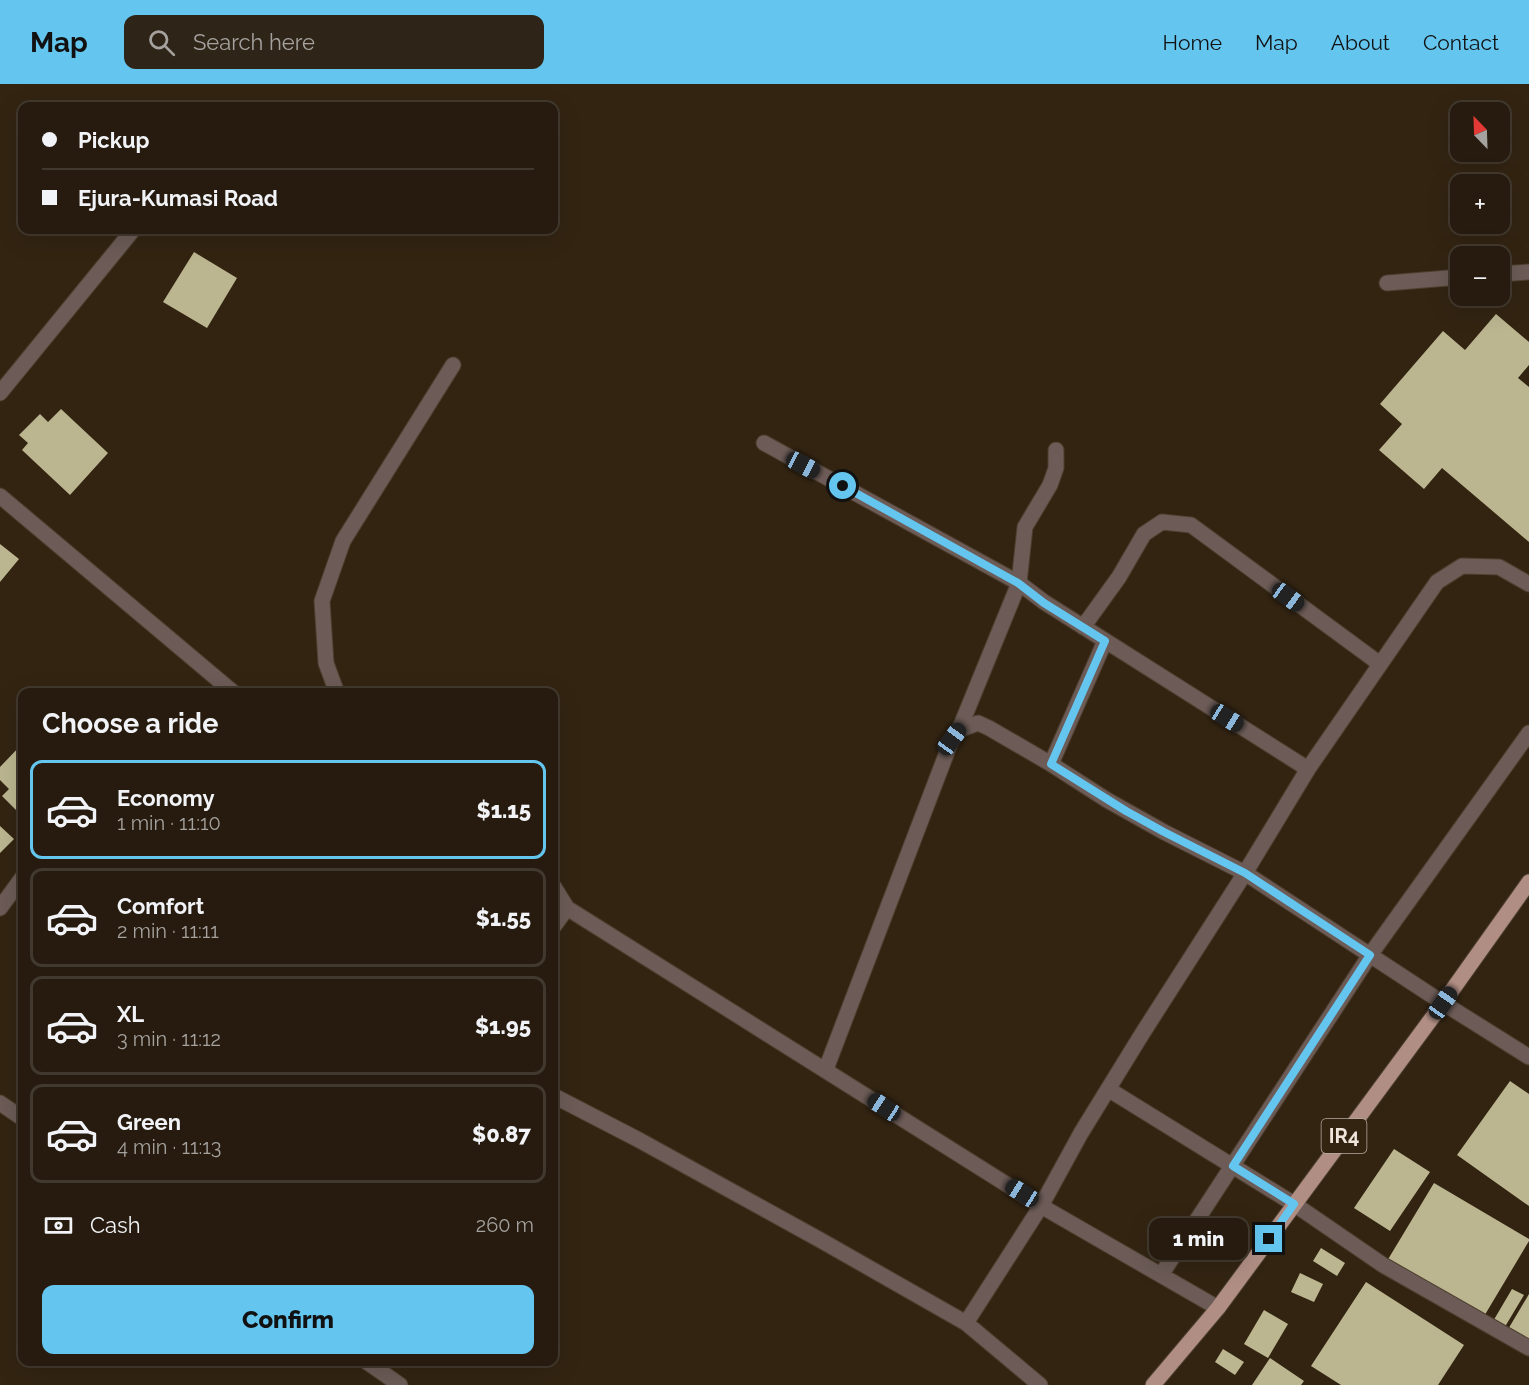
<!DOCTYPE html>
<meta charset="utf-8">
<style>
body{margin:0;font-family:Raleway,sans-serif;background:#2e2417;color:#f1f3f6;height:100vh;display:flex;flex-direction:column;font-size:22px;white-space:nowrap}
*{box-sizing:border-box;margin:0}
p{font-size:20px;color:#a4a19e}
.icon{flex:none;width:33px;height:33px;fill:none;stroke:currentColor;stroke-width:2;stroke-linecap:round;stroke-linejoin:round}
.map{position:relative;flex:1;overflow:hidden}
.drawer{position:absolute;left:18px;top:604px;width:540px;height:678px;display:flex;flex-direction:column;background:#261b0e;border-radius:12px;box-shadow:0 6px 24px #0002,0 0 0 2px #42392e}
.drawer>*{flex:none}
.guide{position:absolute;left:18px;top:18px;width:540px;height:132px;border-radius:12px;box-shadow:0 6px 24px #0002,0 0 0 2px #42392e;display:grid;align-content:center;height:132px;padding:0 24px;background:#261b0e}
.needle{width:39px;rotate:337deg}
.fabs{position:absolute;left:1450px;top:18px;display:grid;gap:12px}
.fabs a{display:grid;place-items:center;width:60px;height:60px;border-radius:12px;background:#261b0e;box-shadow:0 6px 24px #0002,0 0 0 2px #42392e;font-size:30px}
.end{position:absolute;width:27px;height:27px;margin:-14px;border:8px solid #64c5ee;background:#111;box-shadow:0 0 0 3px #111}
.from{border-radius:50%}
.bubble{position:absolute;height:42px;border-radius:12px;background:#261b0e;box-shadow:0 6px 24px #0002,0 0 0 2px #42392e;font-size:20px;font-weight:800;line-height:42px;text-align:center}
.car{position:absolute;width:18px;height:36px;margin:-18px -9px;border-radius:8px;box-shadow:0 0 4px 2px #0007;background:linear-gradient(#222 24%,#8ab4d8 0 40%,#222 0 76%,#8ab4d8 0 86%,#222 0)}
.guide b{display:flex;align-items:center;gap:21px;height:57px;font-size:22px}
.guide b+b{border-top:2px solid #42392e}
.guide i{width:15px;height:15px;background:#f1f3f6}
ul{padding:0;list-style:none}
li{display:flex;align-items:center;gap:18px;height:99px;margin:0 12px 9px;padding:0 12px;border:3px solid #42392e;border-radius:12px}
li div{flex:1}
li b{display:block;font-size:22px}
li em{font-style:normal;font-weight:800}
li.on{border-color:#64c5ee}
li>.icon{width:54px;height:54px;stroke-width:1.5}
h2{padding:0 24px;font-size:27px;line-height:72px}
.pay{display:flex;align-items:center;gap:15px;height:66px;padding:0 24px;font-size:22px}
.pay p{margin-inline-start:auto}
.button{display:flex;gap:12px;margin-top:auto;padding:12px 24px}
.button a{flex:1;height:69px;border-radius:12px;background:#64c5ee;color:#111;font-size:24px;font-weight:800;line-height:69px;text-align:center}
header{display:flex;align-items:center;gap:36px;box-sizing:border-box;height:84px;padding:0 30px;background:#64c5ee;color:#111}
header strong{font-size:28px}
nav{display:flex;gap:33px;margin-inline-start:auto;font-size:21px}
.search{width:420px;height:54px;background:#2e2417;display:flex;align-items:center;gap:15px;box-sizing:border-box;padding:0 21px;border-radius:12px;color:#a4a19e;font-size:22px}
.map>svg:first-child{display:block}
</style>
<header>
<strong>Map</strong>
<div class="search"><svg class="icon" aria-label="search" viewBox="0 0 24 24"><circle cx="10" cy="10" r="6"/><path d="M15 15l6 6"/></svg>Search here</div>
<nav><a>Home</a><a>Map</a><a>About</a><a>Contact</a></nav>
</header>
<div class="map">
<svg width="1529" height="1301" viewBox="0 0 1529 1301">
<rect width="100%" height="100%" fill="#332412"/>
<path fill="#bbb690" d="M194,168l43,26 -30,50 -44,-26z
M1496,230l33,28v23l-11,13 11,9v155l-87,-74 -18,21 -45,-39 23,-26 -22,-20 63,-73 22,19z
M61,325l47,44 -38,42 -48,-45 6,-7 -9,-8 21,-21 8,8z
M0,460l19,15 -19,23z
M22,660v72l-20,-20 7,-7 -9,-9v-13z
M0,742l14,13 -14,14z
M1510,997l19,13v112l-72,-51z
M1394,1065l36,23 -40,59 -36,-23z
M1434,1099l95,56v2l-46,77 -96,-57z
M1321,1164l24,15 -8,13 -24,-15z
M1300,1189l23,11 -9,18 -23,-10z
M1366,1198l98,63 -26,40h-97l-30,-19z
M1512,1205l12,6 -21,35 -11,-7z
M1529,1210v49l-22,-12z
M1264,1226l24,14 -20,34 -24,-14z
M1223,1265l21,13 -9,13 -20,-13z
M1270,1274l34,23 -3,4h-49z"/>
<g fill="none" stroke-linecap="round" stroke-linejoin="round">
<g stroke="#4d3f2e" stroke-width="17">
<path id="minor" d="M1500,190l29,-2
M1387,199l74,-6
M0,309l133,-163
M764,359l255,140 -60,147
M1056,366v18l-6,17 -25,42 -6,56 25,19 264,167
M0,412l234,197
M1083,543l36,-50 25,-43 18,-12 29,3 189,139
M337,609l-11,-30 -4,-62 21,-60 110,-176
M1051,680l54,-123
M554,803l13,21 474,298 177,102
M0,824l22,-30
M554,842l13,-18
M826,985l126,-330 7,-9 19,-7 11,5 62,36 56,36 57,32 81,41 198,130 86,54
M1108,1005l186,115 89,61 146,83
M554,1012l85,44 183,101 144,82 74,62
M0,1019l22,15
M1161,1191l209,-320 159,-222
M966,1239l75,-117 40,-73 61,-99 103,-161 63,-104 129,-187 25,-16 37,1 30,17
M367,1278l33,23"/>
</g>
<g stroke="#4d3f2e" stroke-width="17">
<path id="major" d="M1153,1301l65,-77 225,-305 86,-121"/>
</g>
<use href="#minor" stroke="#6c5b56" stroke-width="15"/>
<use href="#major" stroke="#b08e84" stroke-width="15"/>
</g>
<g fill="none" stroke-linecap="round" stroke-linejoin="round">
<path stroke="#64c5ee" stroke-width="8" d="M843,402l175,97 26,20 61,38 -54,123 75,47 38,21 81,41 125,82 -137,211 61,38 -25,35"/>
</g>
<g text-anchor="middle" stroke-width="6" stroke-linejoin="round" paint-order="stroke">
<rect fill="#332412" stroke="#b7ab9e" stroke-width="1.5" x="1321.5" y="1035" width="45" height="34" rx="4.5"/>
<g font-size="20" font-weight="bold" fill="#efe5da">
<text x="1344" y="1059">IR4</text>
</g>
</g>
</svg>
<div class="fabs">
<a><svg class="needle" viewBox="-14 -14 28 28"><path d="M0-13l5 13h-10z" fill="#e53935"/><path d="M0 13l5-13h-10z" fill="#a4a19e"/></svg></a>
<a>+</a>
<a>−</a>
</div>
<i class="end from" style="left:843px;top:402px"></i>
<i class="end" style="left:1269px;top:1155px"></i>
<div class="bubble" style="left:1149px;top:1134px;width:99px">1 min</div>
<i class="car" style="left:803px;top:381px;rotate:118deg"></i>
<i class="car" style="left:1288px;top:513px;rotate:126deg"></i>
<i class="car" style="left:1227px;top:634px;rotate:122deg"></i>
<i class="car" style="left:952px;top:655px;rotate:36deg"></i>
<i class="car" style="left:1443px;top:919px;rotate:35deg"></i>
<i class="car" style="left:884px;top:1023px;rotate:303deg"></i>
<i class="car" style="left:1022px;top:1109px;rotate:302deg"></i>
<div class="guide">
<b><i class="from"></i>Pickup</b>
<b><i></i>Ejura-Kumasi Road</b>
</div>
<section class="drawer">
<h2>Choose a ride</h2>
<ul>
<li class="on"><svg class="icon" aria-label="car" viewBox="0 0 24 24"><path d="M5 17H2v-5l4-1 3-4h7l3 4 3 1v5h-3M9 17h6M6 11h13"/><circle cx="7" cy="17" r="2"/><circle cx="17" cy="17" r="2"/></svg><div><b>Economy</b><p>1 min · 11:10</p></div><em>$1.15</em></li>
<li><svg class="icon" aria-label="car" viewBox="0 0 24 24"><path d="M5 17H2v-5l4-1 3-4h7l3 4 3 1v5h-3M9 17h6M6 11h13"/><circle cx="7" cy="17" r="2"/><circle cx="17" cy="17" r="2"/></svg><div><b>Comfort</b><p>2 min · 11:11</p></div><em>$1.55</em></li>
<li><svg class="icon" aria-label="car" viewBox="0 0 24 24"><path d="M5 17H2v-5l4-1 3-4h7l3 4 3 1v5h-3M9 17h6M6 11h13"/><circle cx="7" cy="17" r="2"/><circle cx="17" cy="17" r="2"/></svg><div><b>XL</b><p>3 min · 11:12</p></div><em>$1.95</em></li>
<li><svg class="icon" aria-label="car" viewBox="0 0 24 24"><path d="M5 17H2v-5l4-1 3-4h7l3 4 3 1v5h-3M9 17h6M6 11h13"/><circle cx="7" cy="17" r="2"/><circle cx="17" cy="17" r="2"/></svg><div><b>Green</b><p>4 min · 11:13</p></div><em>$0.87</em></li>
</ul>
<div class="pay"><svg class="icon" aria-label="cash" viewBox="0 0 24 24"><path d="M3 7h18v10H3z"/><circle cx="12" cy="12" r="2"/></svg>Cash<p>260 m</p></div>
<div class="button"><a>Confirm</a></div>
</section>
</div>
